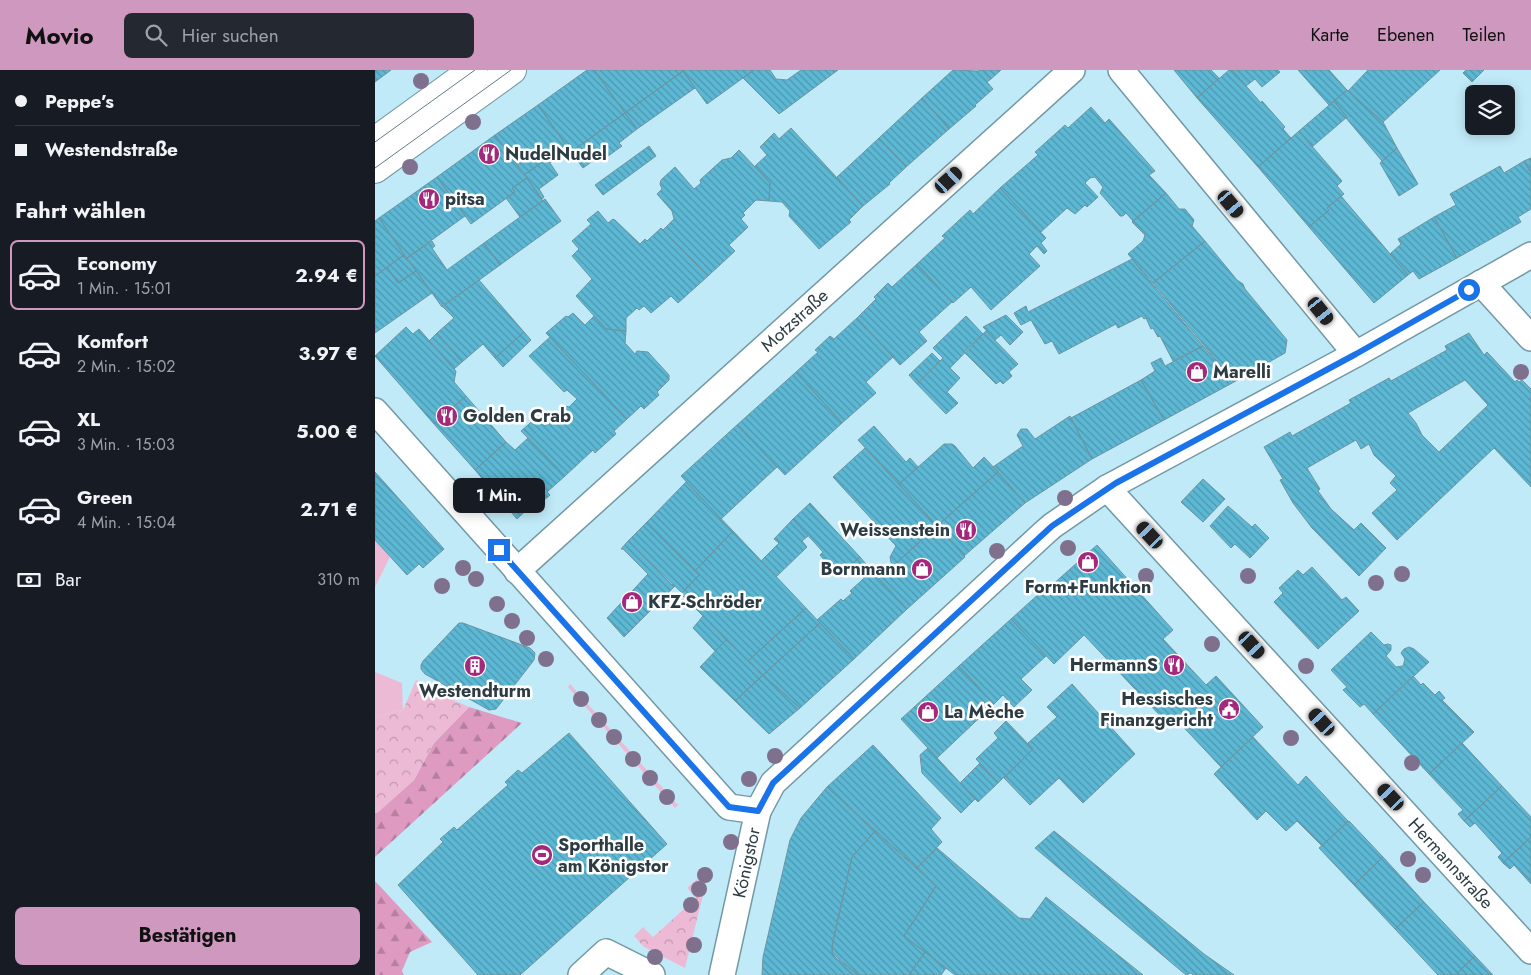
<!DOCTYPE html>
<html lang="de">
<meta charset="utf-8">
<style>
body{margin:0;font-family:Jost,sans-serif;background:#242831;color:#f1f3f6;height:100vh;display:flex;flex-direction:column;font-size:19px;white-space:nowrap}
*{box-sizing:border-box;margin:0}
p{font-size:16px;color:#9ea1a6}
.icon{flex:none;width:28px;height:28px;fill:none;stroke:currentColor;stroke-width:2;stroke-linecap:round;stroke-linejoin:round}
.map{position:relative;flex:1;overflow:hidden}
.panel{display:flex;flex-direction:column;background:#171b24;width:375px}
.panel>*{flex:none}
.guide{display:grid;align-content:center;height:110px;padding:0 15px;background:#171b24}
.buttons{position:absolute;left:1090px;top:15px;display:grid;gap:10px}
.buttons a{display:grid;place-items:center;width:50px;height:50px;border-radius:8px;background:#171b24;box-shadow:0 2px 12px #0003;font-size:25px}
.end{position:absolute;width:22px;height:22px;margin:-11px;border:6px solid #1a73e8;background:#fff;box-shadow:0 0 0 2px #fff}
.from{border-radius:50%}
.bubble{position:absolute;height:35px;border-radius:8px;background:#171b24;box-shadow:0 2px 12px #0003;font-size:16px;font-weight:700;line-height:35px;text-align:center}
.car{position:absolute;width:15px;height:30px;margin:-15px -8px;border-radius:6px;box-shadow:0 0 4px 1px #0007;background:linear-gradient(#222 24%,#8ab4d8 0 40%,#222 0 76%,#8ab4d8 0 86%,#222 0)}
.guide b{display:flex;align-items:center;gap:18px;height:48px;font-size:19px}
.guide b+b{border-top:1px solid #363941}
.guide i{width:12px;height:12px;background:#f1f3f6}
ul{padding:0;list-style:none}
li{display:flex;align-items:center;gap:15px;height:70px;margin:0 10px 8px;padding:0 5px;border:2px solid transparent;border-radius:8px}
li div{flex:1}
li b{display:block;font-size:19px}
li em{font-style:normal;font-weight:700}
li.on{border-color:#ce98bf}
li>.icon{width:45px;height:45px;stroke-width:1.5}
h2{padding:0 15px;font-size:22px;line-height:60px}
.pay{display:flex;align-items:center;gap:12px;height:55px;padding:0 15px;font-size:19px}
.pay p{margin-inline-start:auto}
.button{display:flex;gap:10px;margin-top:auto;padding:10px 15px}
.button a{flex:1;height:58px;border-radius:8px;background:#ce98bf;color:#111;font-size:20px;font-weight:700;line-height:58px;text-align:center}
header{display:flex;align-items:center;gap:30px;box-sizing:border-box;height:70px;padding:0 25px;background:#ce98bf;color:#111}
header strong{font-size:24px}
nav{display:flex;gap:28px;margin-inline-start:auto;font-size:18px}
.search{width:350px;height:45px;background:#242831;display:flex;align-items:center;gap:12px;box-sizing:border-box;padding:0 18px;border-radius:8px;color:#9ea1a6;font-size:19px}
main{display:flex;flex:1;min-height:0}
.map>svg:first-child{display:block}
</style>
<header>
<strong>Movio</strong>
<div class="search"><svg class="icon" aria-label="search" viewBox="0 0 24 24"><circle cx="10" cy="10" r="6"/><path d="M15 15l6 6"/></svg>Hier suchen</div>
<nav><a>Karte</a><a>Ebenen</a><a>Teilen</a></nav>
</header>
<main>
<section class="panel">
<div class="guide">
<b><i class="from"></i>Peppe’s</b>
<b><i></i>Westendstraße</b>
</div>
<h2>Fahrt wählen</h2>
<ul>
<li class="on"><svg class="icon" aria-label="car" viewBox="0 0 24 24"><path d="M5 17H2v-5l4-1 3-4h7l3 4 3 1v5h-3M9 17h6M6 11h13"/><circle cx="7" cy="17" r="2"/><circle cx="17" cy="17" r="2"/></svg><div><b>Economy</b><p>1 Min. · 15:01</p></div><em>2.94 €</em></li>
<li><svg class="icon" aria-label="car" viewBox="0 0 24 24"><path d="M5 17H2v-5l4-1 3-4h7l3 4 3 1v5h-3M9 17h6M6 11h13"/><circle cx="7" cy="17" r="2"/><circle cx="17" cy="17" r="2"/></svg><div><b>Komfort</b><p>2 Min. · 15:02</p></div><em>3.97 €</em></li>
<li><svg class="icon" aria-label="car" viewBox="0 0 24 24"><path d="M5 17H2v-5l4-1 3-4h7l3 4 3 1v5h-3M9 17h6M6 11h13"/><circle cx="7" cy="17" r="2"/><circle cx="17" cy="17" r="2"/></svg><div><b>XL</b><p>3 Min. · 15:03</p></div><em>5.00 €</em></li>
<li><svg class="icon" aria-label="car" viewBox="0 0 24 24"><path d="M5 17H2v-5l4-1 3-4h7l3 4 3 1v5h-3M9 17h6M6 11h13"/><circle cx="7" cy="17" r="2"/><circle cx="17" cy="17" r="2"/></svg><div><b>Green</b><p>4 Min. · 15:04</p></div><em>2.71 €</em></li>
</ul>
<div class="pay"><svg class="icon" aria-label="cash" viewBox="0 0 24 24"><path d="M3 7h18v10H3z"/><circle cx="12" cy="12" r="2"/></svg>Bar<p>310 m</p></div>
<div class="button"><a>Bestätigen</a></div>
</section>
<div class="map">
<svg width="1156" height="905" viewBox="0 0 1156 905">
<defs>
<pattern id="forest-firs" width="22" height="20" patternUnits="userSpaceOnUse" patternTransform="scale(1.25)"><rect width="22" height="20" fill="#df9ac2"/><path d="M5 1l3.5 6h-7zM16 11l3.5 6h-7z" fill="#b57f9f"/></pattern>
<pattern id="park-crowns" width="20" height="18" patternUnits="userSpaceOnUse" patternTransform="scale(1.25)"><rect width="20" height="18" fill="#edbad6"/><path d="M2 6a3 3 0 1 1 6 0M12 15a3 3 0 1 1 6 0" fill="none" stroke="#c098af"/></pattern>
<pattern id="building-back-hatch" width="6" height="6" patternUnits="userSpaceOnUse" patternTransform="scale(1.25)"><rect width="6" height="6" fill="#5cb8d4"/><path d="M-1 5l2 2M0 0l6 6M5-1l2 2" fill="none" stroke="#4c97ae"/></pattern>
</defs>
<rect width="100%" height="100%" fill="#c1eaf8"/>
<path fill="#edbad6" d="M0,470l15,17 -15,30z
M0,602l27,11 1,27 -28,7z
M195,614l108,121 -3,3 -107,-121z"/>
<path fill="url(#forest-firs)" d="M94,637l53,16 -147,134v-44l3,-1 36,-32 20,-37z
M0,811l57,61 -22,10 -8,19 2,4h-29z"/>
<path fill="url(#park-crowns)" d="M41,610l30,17 23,10 -35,36 -20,37 -36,32 -3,1v-96l28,-7z
M322,809l8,8 -20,81 -41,-21 -10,-11 9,-9 10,10 43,-39 -9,-10z"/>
<path fill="url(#building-back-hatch)" stroke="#6d94a0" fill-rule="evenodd" d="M0,0h16l-16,12z
M212,0h7l31,43 -54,39 -33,-47z
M219,0h88l1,1 -58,42z
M307,0h72l-47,34z
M379,0h16l6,9 11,1 14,-10h37l-59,44 -36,-36z
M578,0l24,1 6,-1 8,9 -4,3 6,7 -18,16 1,1 -27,23 -27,-31z
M608,0h18l-10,9z
M799,0h37l8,8 -22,20z
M854,0h3l29,33 1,-2 23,26 -2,2 8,9 -33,29 -61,-69z
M857,0h46l2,2 -18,15 -7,-8 -9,7z
M923,0h31l18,20 -18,15z
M993,0h72l-57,52 -35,-31z
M1091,0h18l-12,12 -9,-9z
M308,1l12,17 -58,41 -12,-16z
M972,20l36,32 14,26 -15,13 -36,-43 1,-1 -13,-16z
M547,28l27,31 -43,38 -27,-29z
M959,31l13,16 -35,30 -13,-16z
M163,35l28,40 -42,30 -29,-40z
M716,37l14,16 4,-4 46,52 -6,4 17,18 -33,28 -7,-8 -3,3h-3l-20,-23 3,-6 -8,-10 -5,1 -5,5 13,14 -11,10 -2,-2 -10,9 -8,-6 -26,24 -41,-44 38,-33 -3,-3 30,-27 3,3z
M250,43l12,16 -18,14 3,3 -18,13 -3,-4 -18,13 -12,-16z
M416,58l72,78 -14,14 2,2 -32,27 -30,-33 1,-5 -8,-9 -13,-1 1,-18 -15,-17 12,-11 -7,-8 14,-14 5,6z
M924,61l43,50 -5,5 7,8 -17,14 2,2 -20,17 -51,-60z
M120,65l32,43 -15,10 3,4 -44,32 -34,-47z
M504,68l27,29 -17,16 1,1 -27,22 -26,-29z
M274,76l7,10 -53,39 -8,-10z
M1022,78l21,36 -19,12 -19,-33z
M185,79l3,4 -13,10 8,12 -19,14 5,8 -2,2 -18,-24z
M364,80l31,33 -1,18 -13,-1 -13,13 2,2 -4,4 7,8 -19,18 6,6 -27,25 -45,-46 11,-11 -2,-8 -15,-17 5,-5 -2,-5 1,-4 14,-13 19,22 7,-6 -1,-3 22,-20 9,-2z
M1156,88v15l-7,-12z
M1149,91l7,12v36l-13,8 3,5 -64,36 -23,-41 22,-12 -6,-11 50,-28 4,7z
M62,107l28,39 -58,42 -28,-40z
M152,108l16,23 -23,16 -14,-19 9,-6 -3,-4z
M625,118l46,50 -5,5 6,8 -3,3 -7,-8 -8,8 11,12 -49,44 -20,-23 -18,16 -36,-39 28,-26 -3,-2 28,-26 3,4z
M791,123l13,16h6l9,11 -2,6 13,15 -52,42 -25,-29 15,-13 2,-6 -13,-13z
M966,126l67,79 -34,28 -65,-76 20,-17 -2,-2z
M170,129l16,22 -61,44 -16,-22z
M223,141l10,12 5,-4 2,1 25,24 5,-5 2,2 14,-13 47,48 -30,27 -7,-7 -20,17 -7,-7 -5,4 -2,-2 -11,10v13l-20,-2 -30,-33 16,-17 -20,-23 7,-7 -7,-8 19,-17 -4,-4z
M1059,147l23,41 -38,21 -6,-8 -5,4 -18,-21 11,-10 -3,-5z
M4,148l25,37 -29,21v-55z
M57,171l3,5 -3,2 15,22 37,-27 16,22 -58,42 -35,-49z
M830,171l32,39 6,4 2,5 42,51 -2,13 -51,29 -81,-99z
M29,185l12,16 -18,12 -11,-16z
M757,189l71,87 -30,15 -13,-25 -2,1 -5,-9 -2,1 -5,-11 -2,1 -2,-3 -24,12 -2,-4 -57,30 -7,-13 -7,3 -14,-24 -10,5 -7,-12 12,-7 2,6z
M542,194l35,38 -33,30 8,9 -27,24 -43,-47 19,-19 -2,-2 14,-14 4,4z
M12,197l11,16 18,-12 16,22 -57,40v-57z
M104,210l45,52 -29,26 -12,-14 -21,18 -25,-29 17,-15 -12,-12z
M198,243l12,12 9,-9 12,13 20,2 -1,12 10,11 2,-3 11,1 21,23v5l-12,12 2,3 -15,14 -3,-3 -14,13 -81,-86 20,-17 2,1z
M631,245l17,17 -13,13 -9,-10 -6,5 -12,-13z
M591,246l17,18 -33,34 10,10 -13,14 11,11 -12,11 -29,-30 26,-26 -10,-10z
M482,248l36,39 -27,25 10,11 -34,30 -46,-51 22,-20 -3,-2 15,-14 4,3z
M31,257l7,7 6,-5 35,40 2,2 -2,11 12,14 -32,28 -59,-68z
M611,261l32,33 -9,8 3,4 -9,8 -3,-3 -4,3 -32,-32z
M149,262l7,8 -28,27 -8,-9z
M62,263l25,29 -8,7 -25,-28z
M1094,263l15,22 3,-3 28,30 2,-2 2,2 3,-2 9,9v98l-37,-39 -97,92 -25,-27 25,-23 -7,-7 6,-7 -22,-21 -5,-11 -8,5 -5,-9 -49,28 13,21 -2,2 13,18 23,21 7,-7 25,25 -27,28 -47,-48 -19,-25 -13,-23 3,-1 -19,-32 26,-15 2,4 59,-33 -2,-3 40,-22 2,3 56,-31 -2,-4zM1090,310l23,25 -49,47 -17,-17 -6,-12 -8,-10z
M175,267l77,82 -13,12 2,3 -21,19 -2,-3 -28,26 -44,-45 16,-14 8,9 21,-20 3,1 8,-8 -10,-9 -3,2 -35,-36z
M828,276l31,36 -70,38 -23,-40 14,-9 -4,-8 10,-5 4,8z
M557,283l8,8 -23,23 -8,-9z
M421,302l46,51 -57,52 -48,-50z
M766,310l23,40 -72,39 -21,-41z
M91,326l40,46 -31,28 -41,-46z
M695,346l22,43 -67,44 -32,-36 30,-21 -6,-11 4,-6h6l8,10z
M362,355l40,42 -56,52 -40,-43z
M499,356l32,36 4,-4 8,9 -19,17 -41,-44z
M153,368l37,38 -18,16 3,3 -14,12 -3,-3 -16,15 -42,-49 31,-28 9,8z
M569,374h8l3,2 18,22 11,-11 14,15 -61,54 -38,-42z
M490,378l72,78 -45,41 -2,-10 6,-11 -63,-69z
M0,402l69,77 -21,19 -4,-4 -12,11 -32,-35z
M623,402l27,31 -61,53 -27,-30z
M828,409l22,20 -22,23 -22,-20z
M311,412l47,49 -38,40 -49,-48z
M435,433l50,54 -17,16 -10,-10 -3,4 -10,-12 3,-3 -30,-33z
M853,436l24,21 3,-3 14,14 -19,20 -15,-14 -4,4 -21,-22z
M418,449l15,17 -6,5 5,6 -31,30 -15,-16 18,-18 -5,-4z
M271,453l53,52 -17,18 -54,-52z
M562,456l28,31 -58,52 -28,-30z
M358,461l73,77 -58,53 -67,-67 18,-19 -4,-4z
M253,471l44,44 1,-1 2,2 -51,51 -17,-19 41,-44 -25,-25h-2z
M722,475l76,85 -10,9 43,46 10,-9 47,51 -42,40 -47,-50 -7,6 -83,-88 -30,29 -43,-45 30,-27 1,2z
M485,487l12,14 -8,7 -13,-13z
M937,497l30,33 4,-3 13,14 -41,38 -44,-47 9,-9 -4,-5 19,-18 5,5z
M497,501l35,38 -53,50 -37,-39 24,-21 2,2 9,-8 -2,-2z
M431,538l14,15 -57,52 -15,-14z
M328,546l23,24 -11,11 -22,-23z
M636,549l35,37 -25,23 11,11 -18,17 -11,-12 -9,9 -35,-38z
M84,553h4l67,25 5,5 -1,7 -38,49 -7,1 -64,-36 -4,-5v-4l2,-4z
M445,553l34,36 -54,49 -37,-33z
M996,562l13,13 4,-1 3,1v5l-5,6 10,11 7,-1 2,-7 -4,-6 3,-4 5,-2 5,2 15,13 -56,52 -9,-10 -4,3 -17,-17 4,-3 -16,-17z
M351,570l37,35 -28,26 -35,-34z
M584,596l35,38 -57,54 -36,-39z
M388,605l37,33 -31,26 -34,-33z
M1038,606l8,9 2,-2 12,12 4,-4 6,7 -3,2 32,32 -45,42 -56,-60z
M697,614l63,70 -52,49 -24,-25 -29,27 -26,-27 29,-29 -5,-6 29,-26 -10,-10z
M631,651l27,28 -35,34 -22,-24 22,-21 -4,-5z
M194,663l98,111 -147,131h-42l-80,-90 45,-43 -3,-3 14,-12 3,3 51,-45 -3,-3 13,-12 4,3z
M878,667l45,48 8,-9 42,45 -26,25 -25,-25 -11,10 -20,-20 -9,9 -43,-46z
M1087,673l40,43 -38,35 -6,-7 5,-4 -34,-36z
M498,675l68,73 -10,11 11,13 -25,26 -90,-81z
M553,678l47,51 -14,14 -39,-40 -2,-18z
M605,693l18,20 -20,19 -18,-19z
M1127,716l29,31v20l-28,26 -5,-6 4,-4 -27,-30 -5,4 -6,-6z
M452,717l48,44 -23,26 -20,90v6l4,5 22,17h-96l1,-18 27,-117 11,-22z
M974,751l34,36 -29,28 -35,-37z
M500,761l61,55 -32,50 21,16 -16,23h-51l-26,-22 1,-14 19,-82z
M679,761l150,123 30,21h-41l-2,-2 -5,2 -151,-127z
M1156,767v47l-17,-19 -4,4 -7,-6z
M562,778l82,70 11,1 16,-22 97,78h-188l-51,-39 32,-50 -19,-18z
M1008,787l41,45 -29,27 -41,-44z
M1049,832l51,54 -20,19h-17l-43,-46z
M550,882l21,16 -5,7h-32z
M1100,886l18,19h-38z"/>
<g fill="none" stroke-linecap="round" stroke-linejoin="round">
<g stroke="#7198a4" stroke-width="28">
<g id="minor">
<path d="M746,0l235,284"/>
<path d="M1106,213l50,55"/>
<path d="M0,341l354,396 29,4"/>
<path id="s1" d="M732,418l424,463"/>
<path id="s2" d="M142,501l555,-501"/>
<path d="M206,905l25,-23 46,23"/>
<path id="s3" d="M347,905l36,-164 15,-28 270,-249 9,-8 55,-38 249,-134 175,-99"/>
</g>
</g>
<g stroke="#7198a4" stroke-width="30">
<path id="secondary" d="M0,71l98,-71
M0,99l137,-99"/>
</g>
<use href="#minor" stroke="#fff" stroke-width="25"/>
<use href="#secondary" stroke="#fff" stroke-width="28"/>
<path stroke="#637c85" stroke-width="1" d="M0,72l100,-72
M0,98l136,-98"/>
</g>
<g fill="#7f708d">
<circle cx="46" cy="11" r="8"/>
<circle cx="98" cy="52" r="8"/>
<circle cx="35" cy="97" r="8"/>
<circle cx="1146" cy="302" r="8"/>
<circle cx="690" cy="428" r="8"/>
<circle cx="693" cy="478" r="8"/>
<circle cx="622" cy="481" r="8"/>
<circle cx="88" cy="498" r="8"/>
<circle cx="1027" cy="504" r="8"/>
<circle cx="771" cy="506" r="8"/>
<circle cx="873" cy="506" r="8"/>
<circle cx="101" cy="509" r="8"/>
<circle cx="1001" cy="513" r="8"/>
<circle cx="67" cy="516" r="8"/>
<circle cx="122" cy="534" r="8"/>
<circle cx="137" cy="551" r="8"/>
<circle cx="152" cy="568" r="8"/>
<circle cx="837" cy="574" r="8"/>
<circle cx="171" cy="589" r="8"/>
<circle cx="931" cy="596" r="8"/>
<circle cx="206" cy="629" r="8"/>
<circle cx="224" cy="650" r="8"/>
<circle cx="239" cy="667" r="8"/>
<circle cx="916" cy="668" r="8"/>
<circle cx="400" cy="686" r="8"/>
<circle cx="258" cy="689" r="8"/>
<circle cx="1037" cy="693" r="8"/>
<circle cx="275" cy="708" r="8"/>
<circle cx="374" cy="709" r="8"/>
<circle cx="292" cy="727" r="8"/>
<circle cx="356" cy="772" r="8"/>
<circle cx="1033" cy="789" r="8"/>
<circle cx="330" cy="805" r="8"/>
<circle cx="1048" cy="805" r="8"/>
<circle cx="324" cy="819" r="8"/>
<circle cx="316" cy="835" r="8"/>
<circle cx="319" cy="875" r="8"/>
<circle cx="280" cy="887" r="8"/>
</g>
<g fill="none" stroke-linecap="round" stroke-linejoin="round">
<path stroke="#1a73e8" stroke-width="6" d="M124,480l230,257 29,4 15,-28 279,-257 64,-43 240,-129 113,-64"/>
</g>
<defs>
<g id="restaurant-disc" transform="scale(1.125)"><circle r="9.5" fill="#a4287c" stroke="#fff"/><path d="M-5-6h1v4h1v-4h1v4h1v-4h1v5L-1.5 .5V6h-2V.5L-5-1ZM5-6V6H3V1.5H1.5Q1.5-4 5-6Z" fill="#fff"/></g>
<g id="shop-disc" transform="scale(1.125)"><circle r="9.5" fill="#a4287c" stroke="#fff"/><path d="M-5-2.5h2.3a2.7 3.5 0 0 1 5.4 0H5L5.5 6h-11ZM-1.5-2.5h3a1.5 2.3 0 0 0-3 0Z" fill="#fff"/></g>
<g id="building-disc" transform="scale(1.125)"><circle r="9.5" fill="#a4287c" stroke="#fff"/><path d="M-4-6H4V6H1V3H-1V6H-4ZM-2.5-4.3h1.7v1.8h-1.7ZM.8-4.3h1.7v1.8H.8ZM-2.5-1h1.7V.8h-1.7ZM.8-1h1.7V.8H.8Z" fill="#fff"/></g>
<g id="civic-disc" transform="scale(1.125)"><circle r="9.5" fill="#a4287c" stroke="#fff"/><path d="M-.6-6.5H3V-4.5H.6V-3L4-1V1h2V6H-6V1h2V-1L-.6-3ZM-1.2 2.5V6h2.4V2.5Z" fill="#fff"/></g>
<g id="stadium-disc" transform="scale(1.125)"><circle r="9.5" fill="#a4287c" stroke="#fff"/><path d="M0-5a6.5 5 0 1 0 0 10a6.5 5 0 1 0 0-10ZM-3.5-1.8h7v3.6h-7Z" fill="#fff"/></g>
</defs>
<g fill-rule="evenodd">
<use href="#restaurant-disc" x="114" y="84"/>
<use href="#restaurant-disc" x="54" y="129"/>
<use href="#shop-disc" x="822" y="302"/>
<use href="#restaurant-disc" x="72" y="346"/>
<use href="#restaurant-disc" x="591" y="460"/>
<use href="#shop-disc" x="713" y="492"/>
<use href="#shop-disc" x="547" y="499"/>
<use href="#shop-disc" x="257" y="532"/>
<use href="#restaurant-disc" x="799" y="595"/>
<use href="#building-disc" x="100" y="596"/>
<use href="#civic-disc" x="854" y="639"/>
<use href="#shop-disc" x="553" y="642"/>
<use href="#stadium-disc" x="167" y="785"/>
</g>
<g text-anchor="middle" stroke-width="5" stroke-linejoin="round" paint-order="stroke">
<g font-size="18" font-weight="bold" fill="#2c3c42" stroke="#fff" text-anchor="start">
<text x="130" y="90">NudelNudel</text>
<text x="70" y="135">pitsa</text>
<text x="838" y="308">Marelli</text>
<text x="88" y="352">Golden Crab</text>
<text x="575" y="466" text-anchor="end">Weissenstein</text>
<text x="531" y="505" text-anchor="end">Bornmann</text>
<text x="713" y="523" text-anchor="middle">Form+Funktion</text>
<text x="273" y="538">KFZ-Schröder</text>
<text x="783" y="601" text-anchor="end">HermannS</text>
<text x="100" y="627" text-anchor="middle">Westendturm</text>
<text x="838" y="635" text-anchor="end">Hessisches<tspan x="838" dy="21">Finanzgericht</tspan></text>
<text x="569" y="648">La Mèche</text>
<text x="183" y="781">Sporthalle<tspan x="183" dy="21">am Königstor</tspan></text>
</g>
<g font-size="18" fill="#2c3c42" stroke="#fff">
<text dy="6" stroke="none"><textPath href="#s2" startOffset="374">Motzstraße</textPath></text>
<text dy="6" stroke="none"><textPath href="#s3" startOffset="115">Königstor</textPath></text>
<text dy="6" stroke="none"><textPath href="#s1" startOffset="509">Hermannstraße</textPath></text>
</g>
</g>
</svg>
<div class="buttons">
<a><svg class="icon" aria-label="layers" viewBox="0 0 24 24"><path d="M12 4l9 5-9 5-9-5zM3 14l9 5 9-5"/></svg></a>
</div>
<i class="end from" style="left:1094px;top:220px"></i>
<i class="end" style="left:124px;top:480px"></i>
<div class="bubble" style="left:78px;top:408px;width:92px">1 Min.</div>
<i class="car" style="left:574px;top:110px;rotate:48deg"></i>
<i class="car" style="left:856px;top:134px;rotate:140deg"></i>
<i class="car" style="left:946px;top:241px;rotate:141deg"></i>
<i class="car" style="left:775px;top:465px;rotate:317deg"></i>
<i class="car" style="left:877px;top:575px;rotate:138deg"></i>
<i class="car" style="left:947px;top:652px;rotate:318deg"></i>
<i class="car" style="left:1016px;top:727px;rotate:317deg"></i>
</div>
</main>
